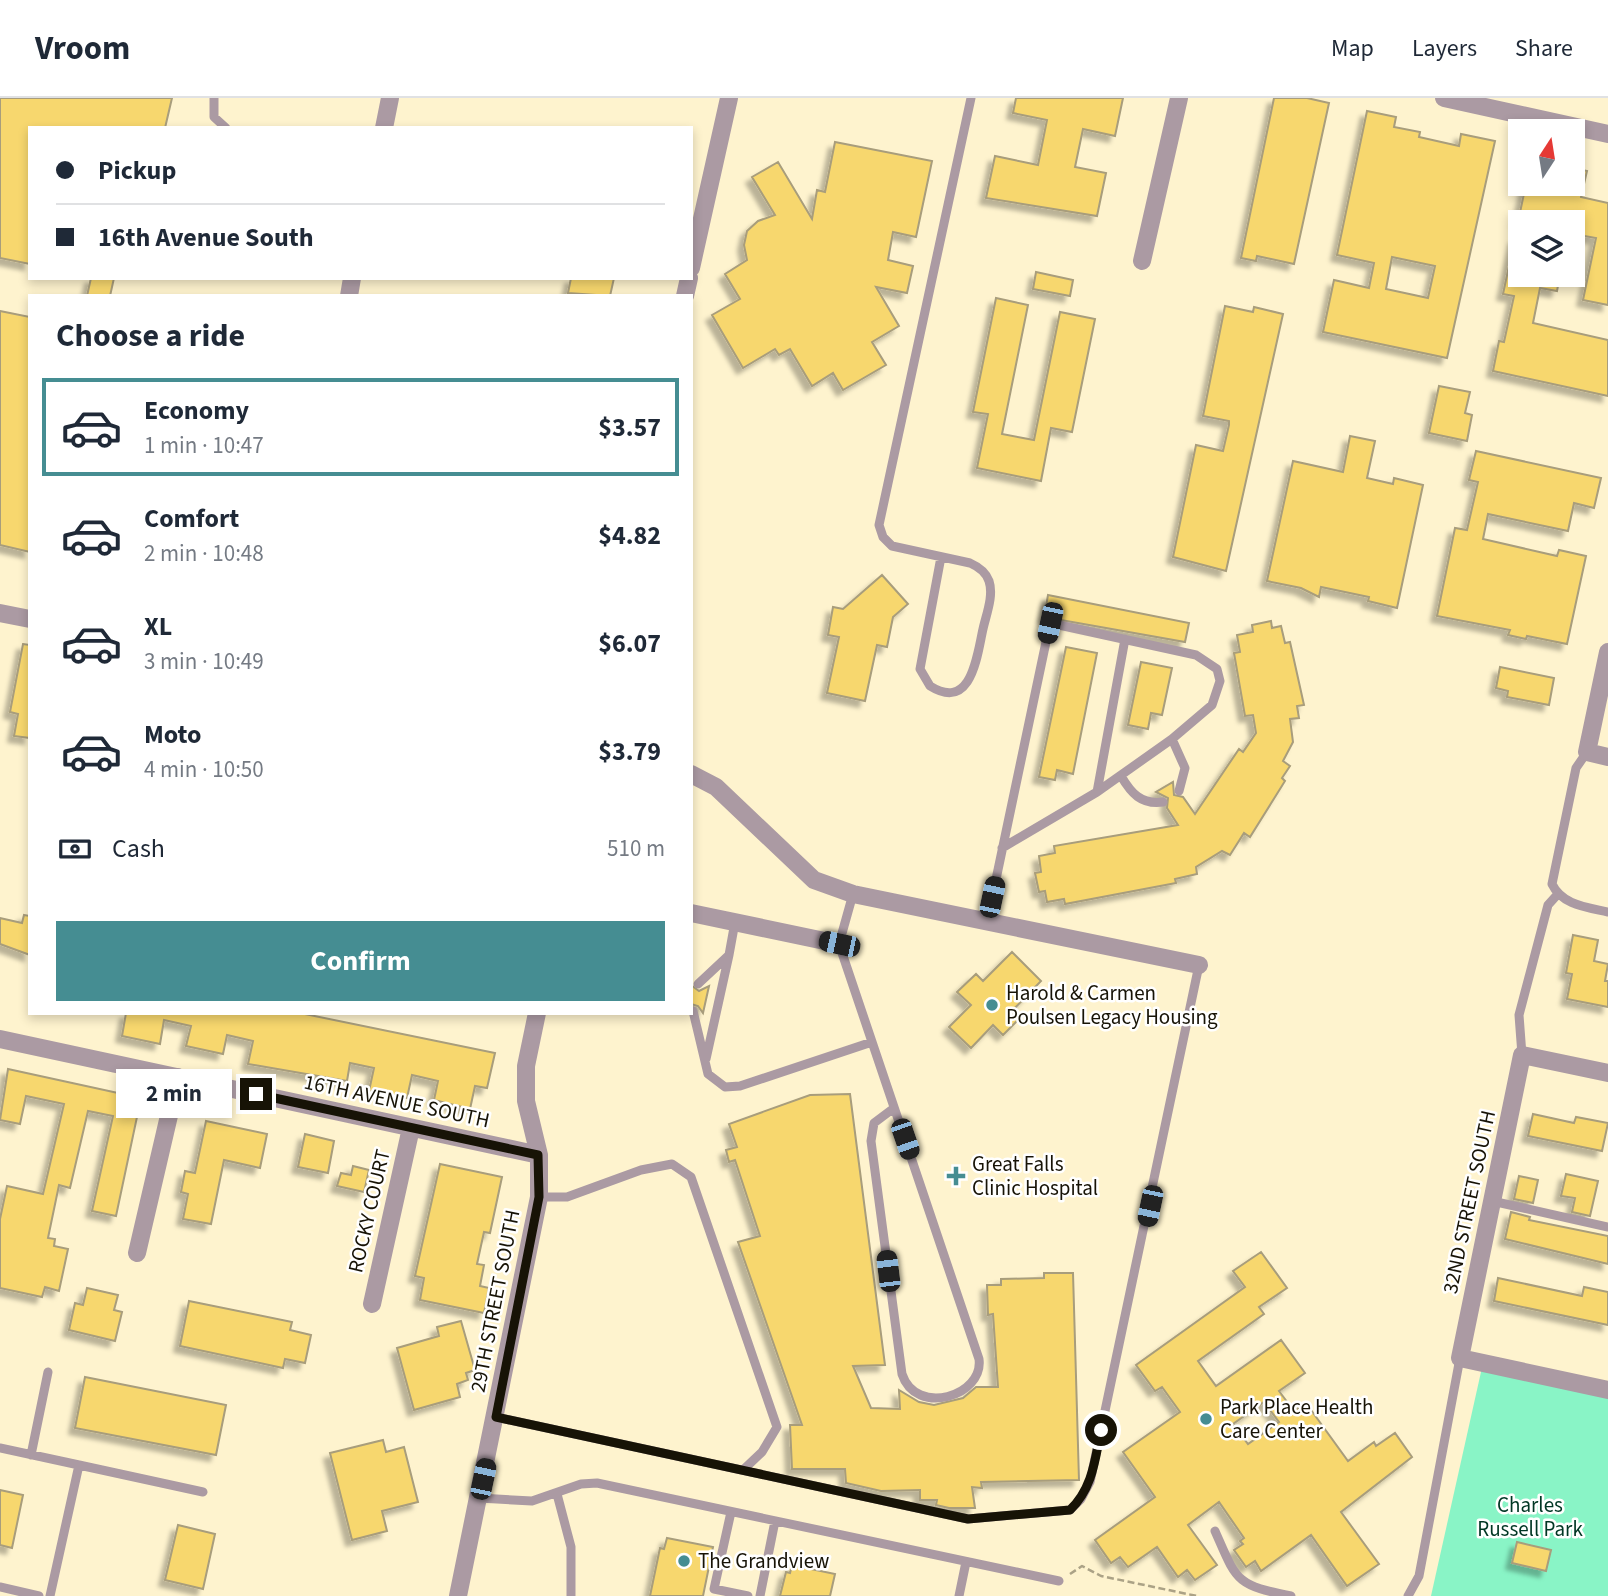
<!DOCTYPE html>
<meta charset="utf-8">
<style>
body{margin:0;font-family:"Source Sans 3",sans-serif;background:#f6f6f7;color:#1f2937;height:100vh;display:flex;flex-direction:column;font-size:26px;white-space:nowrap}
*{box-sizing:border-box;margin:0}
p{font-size:23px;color:#747a83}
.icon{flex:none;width:38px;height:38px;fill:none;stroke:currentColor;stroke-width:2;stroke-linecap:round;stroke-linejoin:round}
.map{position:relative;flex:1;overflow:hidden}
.panel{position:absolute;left:28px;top:196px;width:665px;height:721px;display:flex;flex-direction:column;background:#fff;border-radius:0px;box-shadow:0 4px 10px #0003}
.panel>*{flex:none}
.guide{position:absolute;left:28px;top:28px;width:665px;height:154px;border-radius:0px;box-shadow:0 4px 10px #0003;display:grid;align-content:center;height:154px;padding:0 28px;background:#fff}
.needle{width:46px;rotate:12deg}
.fabs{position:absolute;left:1508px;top:21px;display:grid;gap:14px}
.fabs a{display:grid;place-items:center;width:77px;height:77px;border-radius:0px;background:#fff;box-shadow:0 4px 10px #0003;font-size:35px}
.end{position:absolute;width:32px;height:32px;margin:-16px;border:9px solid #171306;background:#fff;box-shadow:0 0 0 4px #fff}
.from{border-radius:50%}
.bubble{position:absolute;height:49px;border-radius:0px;background:#fff;box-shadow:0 4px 10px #0003;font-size:23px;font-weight:700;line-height:49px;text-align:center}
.car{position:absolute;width:21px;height:42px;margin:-21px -10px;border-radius:9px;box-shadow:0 0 5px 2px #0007;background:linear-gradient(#222 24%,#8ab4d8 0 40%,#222 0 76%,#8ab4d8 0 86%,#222 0)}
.guide b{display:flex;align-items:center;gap:24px;height:66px;font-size:26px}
.guide b+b{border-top:2px solid #e0e1e3}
.guide i{width:18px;height:18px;background:#1f2937}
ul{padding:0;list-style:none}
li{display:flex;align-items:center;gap:21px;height:98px;margin:0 14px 10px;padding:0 14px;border:4px solid transparent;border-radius:0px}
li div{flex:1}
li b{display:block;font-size:26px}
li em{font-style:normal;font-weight:700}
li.current{border-color:#458d92}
li>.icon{width:63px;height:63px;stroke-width:1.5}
h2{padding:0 28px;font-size:32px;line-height:84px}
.pay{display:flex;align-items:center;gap:18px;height:77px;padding:0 28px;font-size:26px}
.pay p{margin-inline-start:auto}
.action{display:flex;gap:14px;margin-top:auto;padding:14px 28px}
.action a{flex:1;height:80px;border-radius:0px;background:#458d92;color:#fff;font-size:28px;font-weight:700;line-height:80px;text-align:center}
header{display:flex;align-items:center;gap:42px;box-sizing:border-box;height:98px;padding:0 35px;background:#fff;border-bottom:2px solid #e0e1e3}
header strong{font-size:33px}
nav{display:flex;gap:38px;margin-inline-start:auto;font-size:24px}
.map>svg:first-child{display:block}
</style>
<header>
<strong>Vroom</strong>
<nav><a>Map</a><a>Layers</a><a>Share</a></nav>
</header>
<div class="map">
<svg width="1608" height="1498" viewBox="0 0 1608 1498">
<defs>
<filter id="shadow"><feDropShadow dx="-6" dy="6" stdDeviation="2" flood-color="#0004"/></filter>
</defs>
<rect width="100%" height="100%" fill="#fef3ce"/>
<path fill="#89f4c6" d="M1483,1265l125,28v205h-177z"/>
<path fill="#f7d76e" stroke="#a89d7b" stroke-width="2" fill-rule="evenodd" filter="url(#shadow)" d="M0,0h172l-7,30h-135v136l-30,-6z
M1016,0h107l-8,38 -32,-7 -8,38 31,6 -9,43 -111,-18 9,-42 43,9 9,-45 -34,-7z
M1274,0h33l22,5 -35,161 -37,-8 -1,5 -15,-3z
M1367,13l29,6 -2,10 26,5 -1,5 40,9 2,-12 34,7 -48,217 -124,-26 11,-52 35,8 5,-25 -37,-8zM1392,159l43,9 -7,32 -42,-9z
M835,44l97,19 -16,76 -23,-5 -5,28 25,6 -6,27 -31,-6 23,39 -27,16 14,23 -43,25 -10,-17 -21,13 -22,-37 -11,6 -4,-6 -32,19 -31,-53 28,-16 -15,-25 22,-14 -3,-15 3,-14 11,-10 17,-6 -23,-38 26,-15 34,57 5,-29 8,2z
M1573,70l14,3 -6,26 27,6v102l-25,-5 13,-62 -23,-4v-12h-55l8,-38h47z
M1515,140h6v37h39l-3,16 -17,-3 -7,35 75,17v56l-115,-25 6,-30 5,1 10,-46 -11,-2z
M1036,174l37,8 -3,16 -37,-7z
M91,180h23l-4,18h-23z
M571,180h43l-4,18 -42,-3z
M996,200l32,7 -26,129 32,6 26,-128 35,7 -23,113 -21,-4 -10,53 -64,-13 11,-54 -15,-2z
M1225,208l28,6 1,-5 29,7 -57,257 -53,-14 23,-112 27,6 6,-26v-4l-26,-5z
M0,213l30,6v235l-30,-7z
M1439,288l31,6 -5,21 7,2 -5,26 -38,-8z
M1350,338l25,5 -8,37 26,6 1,-6 29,7 -26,123 -29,-7 1,-4 -48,-10 -2,10 -18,-9 -34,-7 26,-120 50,11z
M1476,353l125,27 -7,30 -20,-5 -6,28 -80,-17 -5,25 74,17 2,-6 27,6 -19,88 -40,-8 -1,3 -18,-4 2,-5 -73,-14 18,-88 12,2 11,-48 -9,-2z
M882,477l26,29 -15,13 -6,30 -10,-2 -12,56 -38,-8 12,-56 -11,-2 5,-28 10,2z
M1048,497l141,28 -4,19 -141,-25z
M1271,523l1,7 9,-2 4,17 5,-1 14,63 -7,1 2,12 -9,1 3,23 -10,19 7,5 -8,12 3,3 -35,56 -6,-4 -14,22 -8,-4 -26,16 1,7 -22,5 1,4 -111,21 -1,-5 -17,3 -2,-11 -6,1 -4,-19 6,-1 -2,-16 16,-3 -1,-7 124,-21 -11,-17 1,-10 -12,-6 17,-10 1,13 9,2 12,17 44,-65 4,3 13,-19 -3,-18 -8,1 -11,-63 6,-1 -3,-17 16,-3 -1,-7z
M23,546l7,1v93l-16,-2 4,-22 -8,-2z
M1066,549l31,6 -24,121 -16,-4 -2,10 -16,-3z
M1141,564l31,6 -10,47 -11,-2 -3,16 -20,-4z
M1500,569l54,11 -5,27 -42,-8 1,-6 -12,-3z
M24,817l6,1v39l-30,-11v-26l22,5z
M1573,837l25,5 -4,21 14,3 -3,17h3v26l-41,-8 5,-25 -6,-1z
M1012,854l29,29 -31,32 8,7 -15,15 -10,-10 -22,23 -22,-21 22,-22 -14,-13 19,-18 7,7z
M691,887l8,6 10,-5 -6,27 -5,-7 -7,-2z
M126,915h174l195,40 -8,35 -12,-2 -5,23 -36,-9 4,-19 -26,-6 -5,23 -38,-7 5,-23 -24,-5 -3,18 -99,-17 5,-23 -26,-6 -4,19 -37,-8 5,-20 -27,-6 -4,24 -38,-8z
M8,971l133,29 -25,118 -24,-5 21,-95 -25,-5 -18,77 -11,-3 -11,53 7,1 -1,7 14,3 -9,42 -14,-4 -3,10 -42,-9v-69l7,-33 36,8 21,-90 -38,-8 -6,28 -20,-4z
M850,996l35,271 -32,1 18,42 29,1 -1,-19 20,12 15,3 29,-7 13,-11h22l-5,-73 -5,1 -1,-30h14v-6l43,-1v-5h29l6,207 -98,2 1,6 -10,-1 3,21h-26l-13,-3 1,-5h-17v-10l-39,1 -35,-8 -1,-14h-53l-2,-44h12l-64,-183 22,-6 -25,-76 -6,2 -3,-12 11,-3 -8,-23 81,-29z
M1533,1016l41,9 2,-6 32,6 -6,28 -74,-15z
M206,1023l61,13 -7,34 -36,-8 -13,64 -28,-5 5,-25 -7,-2 4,-21 10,2z
M305,1036l29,7 -6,32 -30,-6z
M440,1066l62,13 -12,56 -6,-1 -7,32 7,1 -4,21 9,2 -5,25 -64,-13 4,-22 -9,-2z
M353,1068l16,4 -5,22 -27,-6 4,-13 10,2z
M1566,1076l32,7 -8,35 -18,-4 3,-14 -14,-2z
M1519,1078l19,4 -5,23 -19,-4z
M1511,1114l19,5 -1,3 79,16v28l-103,-25z
M1261,1154l26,36 -28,19 5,7 -66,47 18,25 65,-46 24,33 -26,18 15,20 12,-8 42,58 26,-19 2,4 19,-13 17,24 -71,55 38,52 -32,22 -36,-51 -50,36 -6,-10 -9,6 -12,-17 9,-6 -3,-3 4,-3 -25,-36 -31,23 29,40 -22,15 -8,-10 -9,7 -21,-30 -29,20 -8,-10 -9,6 -16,-23 60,-43 -32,-45 57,-40 -18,-25 -7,4 -19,-26 109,-78 -12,-16zM1264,1304l15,20 -31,22 -15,-20z
M1498,1180l84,18 2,-9 24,5v33l-114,-24z
M87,1190l31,7 -4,15 8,2 -7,29 -46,-11 6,-27 8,2z
M189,1203l103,21 -2,8 21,5 -6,28 -20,-4 -2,9 -103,-22z
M461,1223l14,49 -9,3 2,7 -11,4 3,13 -46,13 -17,-62 42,-12 -2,-9z
M85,1279l141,28 -10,50 -141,-27z
M383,1342l3,12 18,-5 14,55 -36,9 5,20 -35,9 -22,-87z
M0,1392l23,5 -11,53 -12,-3z
M178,1427l37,9 -12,55 -38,-9z
M667,1440l46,9 -10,49h-53l10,-48 4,1z
M1517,1444l34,8 -5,21 -34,-8z
M792,1467l43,9 -5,22h-50l6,-24 4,1z"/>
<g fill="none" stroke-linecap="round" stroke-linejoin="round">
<path stroke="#aba286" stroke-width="2.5" stroke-dasharray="7 3.5" stroke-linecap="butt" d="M1070,1476l12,-8 19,10 96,20"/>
<path stroke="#ab9aa3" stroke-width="9" d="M214,0v19l12,11
M941,459l-21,112 10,17c42,26 47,-31 53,-57 3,-14 11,-33 6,-48 -3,-9 -10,-14 -19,-18l-78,-17 -9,-9 -4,-12 92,-427
M1172,641l13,29 -6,23
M1587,654l-11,16 -24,116c10,21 34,23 56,28
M1121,678c10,17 20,29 42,26
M1097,694l28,-153
M853,796l-14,50 140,415c5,37 -63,58 -77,15l-31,-233 3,-18 20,-15
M987,824l63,-299 146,32 21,14 3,12 -8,24 -40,34 -75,53 -95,56
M698,886l31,-29 6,-33
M693,913l15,63 17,13 15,-1 132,-44
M1522,957l-3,-40 29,-110 9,-10
M706,961l23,-104
M539,1099h28l74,-27 31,-6 19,13 86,250 -15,25 -19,18
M1492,1103l116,26
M496,1319l472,102 102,-9 11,-11 9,-17 109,-517
M0,1350l79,17
M31,1357l17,-83
M557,1396l14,53v49
M479,1400l53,3 49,-17 16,-1 462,98
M731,1414l-17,77 34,7
M1215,1433c22,50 20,54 76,65
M0,1489l39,9
M50,1498l29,-131 124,27
M760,1498l15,-75
M959,1498l7,-34
M1408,1498l11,-20 41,-218"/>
<path stroke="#ab9aa3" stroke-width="18" d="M1444,0l164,36
M384,30l6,-30
M1142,163l37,-163
M691,170l38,-170
M349,198l3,-18
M685,198l4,-18
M0,515l30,6
M1608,554l-21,100 21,5
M691,676l25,13 98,93 39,14 346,71
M691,815l148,31
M0,941l539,116
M1608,975l-86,-18 -62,303 148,32
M137,1155l41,-176
M372,1206l39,-176
M458,1498l81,-399v-42l-13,-54v-35l11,-53"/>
</g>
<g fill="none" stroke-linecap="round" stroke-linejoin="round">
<path stroke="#171306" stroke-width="9" d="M256,996l282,61 1,42 -43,220 472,102 102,-9c23,-22 25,-51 31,-80"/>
</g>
<g fill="#458d92" stroke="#fff" stroke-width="2.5">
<circle cx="992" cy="907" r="7"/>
<path d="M952.5 1067.5h7v7h7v7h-7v7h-7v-7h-7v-7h7z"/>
<circle cx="1206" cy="1321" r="7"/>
<circle cx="684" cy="1463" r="7"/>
</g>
<g text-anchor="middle" stroke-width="5" stroke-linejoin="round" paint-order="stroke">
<g font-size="21" fill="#171306" stroke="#fff" text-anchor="start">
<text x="1006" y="902">Harold &amp; Carmen<tspan x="1006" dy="24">Poulsen Legacy Housing</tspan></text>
<text x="972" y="1073">Great Falls<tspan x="972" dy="24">Clinic Hospital</tspan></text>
<text x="1220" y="1316">Park Place Health<tspan x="1220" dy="24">Care Center</tspan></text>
<text x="698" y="1470">The Grandview</text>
</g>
<g font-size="21" fill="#171306" stroke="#fff">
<text transform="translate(397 1003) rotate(12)" y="7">16TH AVENUE SOUTH</text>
<text transform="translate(1469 1104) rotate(-78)" y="7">32ND STREET SOUTH</text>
<text transform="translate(369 1113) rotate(-77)" y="7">ROCKY COURT</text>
<text transform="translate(495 1203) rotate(-79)" y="7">29TH STREET SOUTH</text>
</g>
<g font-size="21" fill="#003724" stroke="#fff">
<text x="1530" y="1414">Charles<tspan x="1530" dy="24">Russell Park</tspan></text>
</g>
</g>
</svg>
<div class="fabs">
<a><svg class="needle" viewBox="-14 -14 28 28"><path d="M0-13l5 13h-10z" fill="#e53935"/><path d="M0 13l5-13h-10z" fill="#747a83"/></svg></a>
<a><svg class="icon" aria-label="layers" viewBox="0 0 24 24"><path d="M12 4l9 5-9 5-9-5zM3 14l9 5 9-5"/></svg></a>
</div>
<i class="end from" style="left:1101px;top:1332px"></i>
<i class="end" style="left:256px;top:996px"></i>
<div class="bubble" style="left:116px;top:971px;width:116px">2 min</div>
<i class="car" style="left:1050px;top:525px;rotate:192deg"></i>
<i class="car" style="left:992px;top:799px;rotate:12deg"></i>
<i class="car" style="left:839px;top:846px;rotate:282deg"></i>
<i class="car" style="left:905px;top:1041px;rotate:161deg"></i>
<i class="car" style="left:1150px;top:1108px;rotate:192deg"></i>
<i class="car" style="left:888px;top:1173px;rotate:353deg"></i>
<i class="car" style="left:483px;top:1381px;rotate:12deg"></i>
<div class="guide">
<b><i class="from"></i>Pickup</b>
<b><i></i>16th Avenue South</b>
</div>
<section class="panel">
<h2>Choose a ride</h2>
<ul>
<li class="current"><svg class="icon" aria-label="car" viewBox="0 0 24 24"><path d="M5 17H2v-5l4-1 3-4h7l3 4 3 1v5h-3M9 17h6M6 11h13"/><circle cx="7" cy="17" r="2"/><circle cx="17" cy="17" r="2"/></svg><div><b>Economy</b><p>1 min · 10:47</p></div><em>$3.57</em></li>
<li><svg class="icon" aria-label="car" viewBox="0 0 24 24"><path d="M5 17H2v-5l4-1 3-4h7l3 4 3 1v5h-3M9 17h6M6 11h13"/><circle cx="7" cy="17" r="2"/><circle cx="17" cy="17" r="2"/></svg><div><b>Comfort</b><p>2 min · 10:48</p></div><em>$4.82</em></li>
<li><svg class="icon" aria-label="car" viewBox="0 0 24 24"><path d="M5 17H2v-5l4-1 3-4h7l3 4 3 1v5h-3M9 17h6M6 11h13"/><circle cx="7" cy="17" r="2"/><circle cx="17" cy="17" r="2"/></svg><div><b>XL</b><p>3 min · 10:49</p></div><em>$6.07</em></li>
<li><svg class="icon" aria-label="car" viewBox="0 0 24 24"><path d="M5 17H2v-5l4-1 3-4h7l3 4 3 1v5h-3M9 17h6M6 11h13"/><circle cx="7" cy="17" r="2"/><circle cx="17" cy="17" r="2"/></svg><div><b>Moto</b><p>4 min · 10:50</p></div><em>$3.79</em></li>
</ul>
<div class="pay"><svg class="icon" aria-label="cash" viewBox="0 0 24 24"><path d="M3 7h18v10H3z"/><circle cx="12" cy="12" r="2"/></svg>Cash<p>510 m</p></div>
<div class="action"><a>Confirm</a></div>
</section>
</div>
